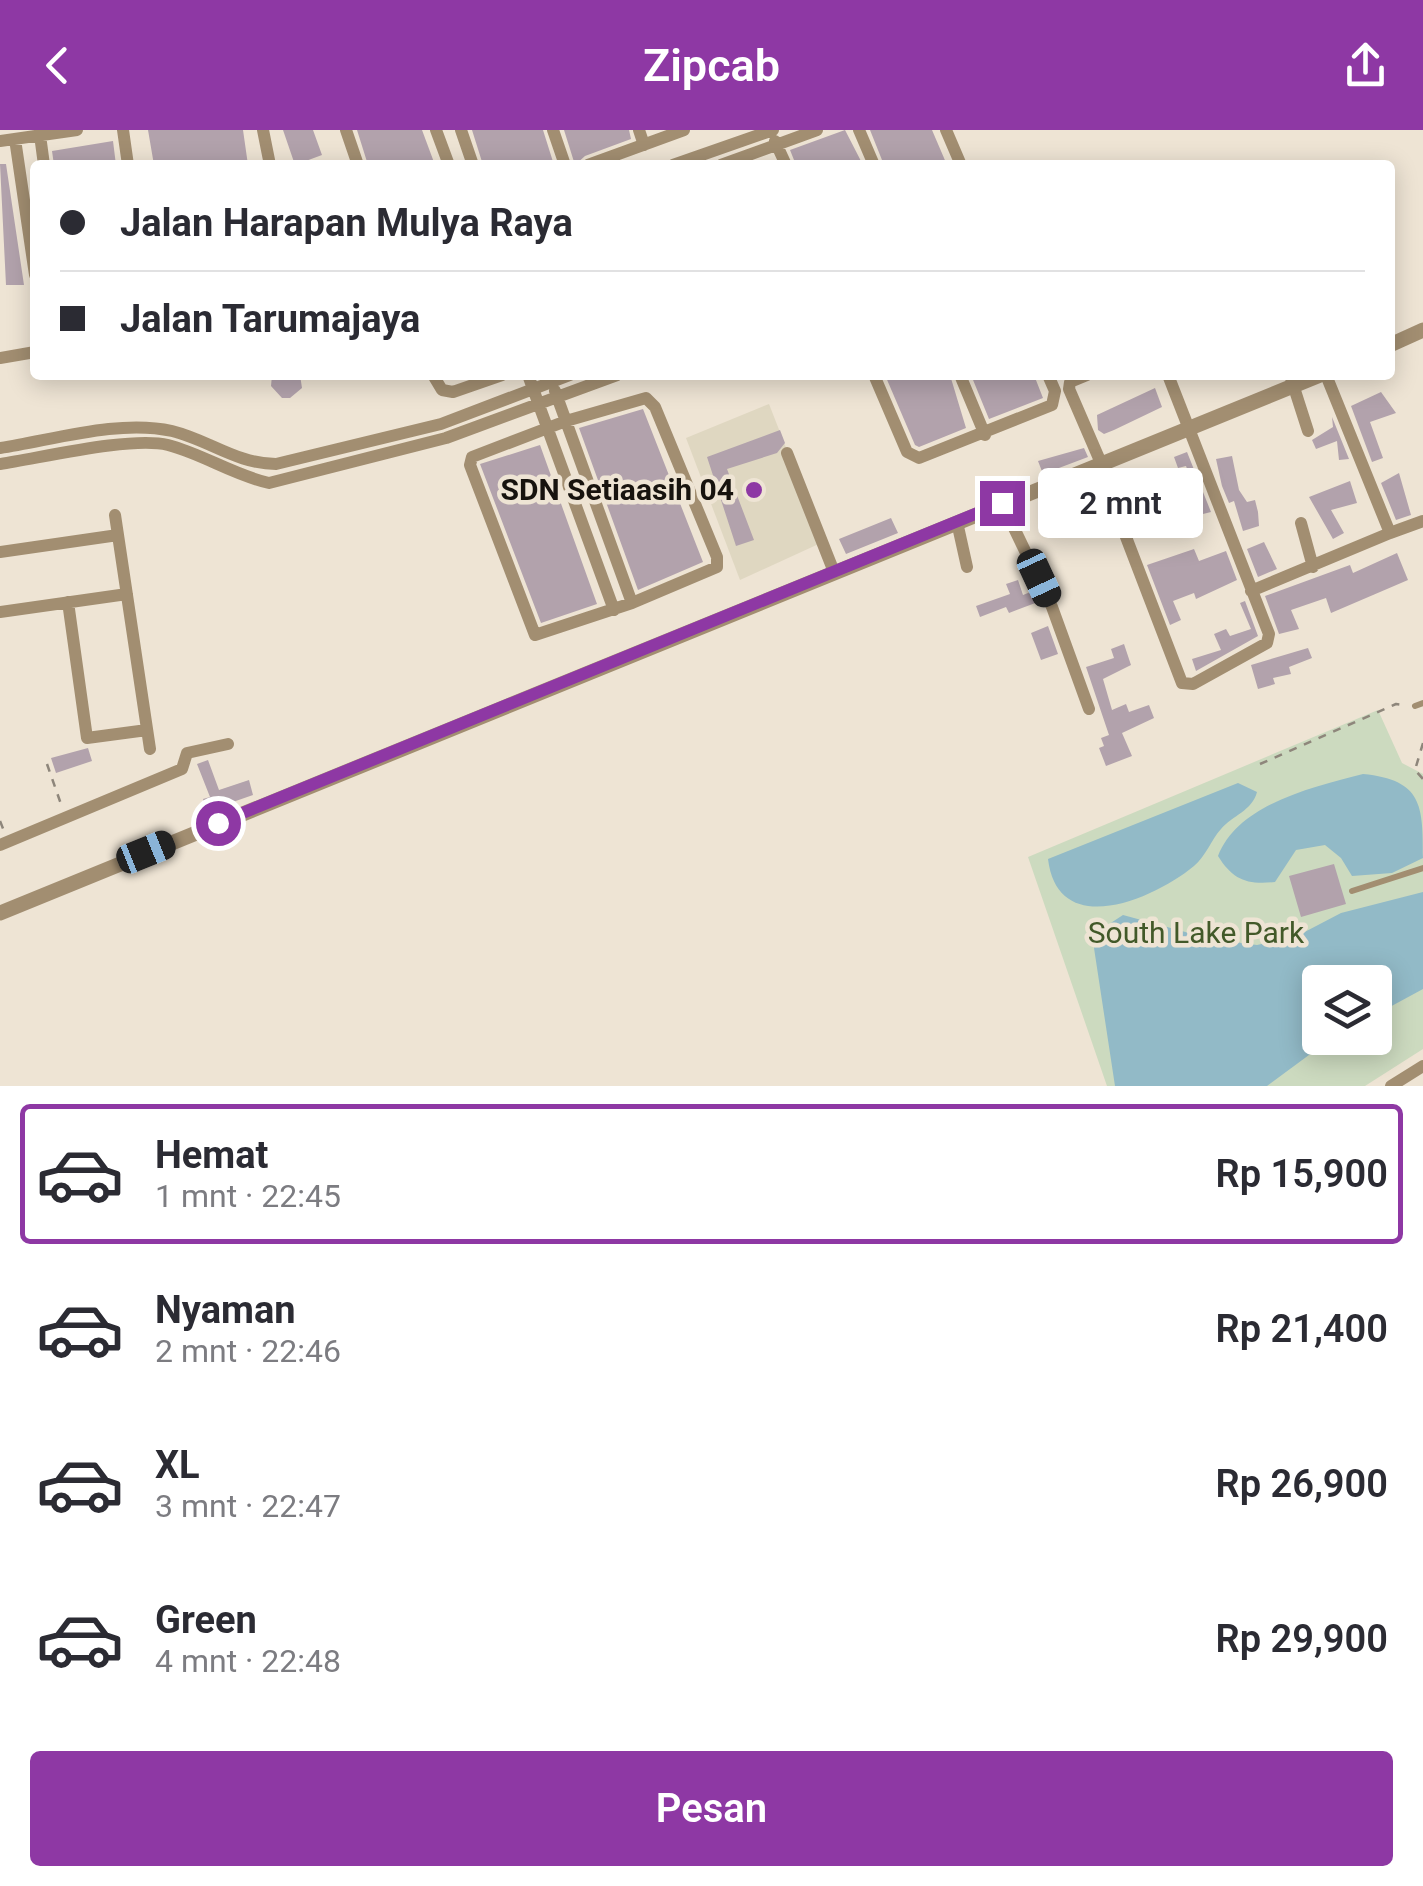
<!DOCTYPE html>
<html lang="id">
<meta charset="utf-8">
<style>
body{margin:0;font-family:Roboto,sans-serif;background:#f2f2f3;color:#2b2b33;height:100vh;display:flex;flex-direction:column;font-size:38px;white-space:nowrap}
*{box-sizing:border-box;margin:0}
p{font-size:32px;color:#7c7c81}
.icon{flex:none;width:55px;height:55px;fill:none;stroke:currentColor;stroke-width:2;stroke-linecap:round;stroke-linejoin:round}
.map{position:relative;height:956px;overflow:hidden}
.panel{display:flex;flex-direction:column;background:#fff;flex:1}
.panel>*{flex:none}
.banner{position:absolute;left:30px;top:30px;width:1365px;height:220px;border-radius:10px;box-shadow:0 5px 25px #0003;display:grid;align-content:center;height:220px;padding:0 30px;background:#fff}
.buttons{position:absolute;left:1302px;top:835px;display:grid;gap:20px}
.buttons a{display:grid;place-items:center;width:90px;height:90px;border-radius:10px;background:#fff;box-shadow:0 5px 25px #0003;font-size:50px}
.end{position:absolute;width:45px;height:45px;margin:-22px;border:12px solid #8e38a4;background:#fff;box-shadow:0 0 0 5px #fff}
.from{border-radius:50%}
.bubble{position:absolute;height:70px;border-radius:10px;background:#fff;box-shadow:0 5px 25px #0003;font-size:32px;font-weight:600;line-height:70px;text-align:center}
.car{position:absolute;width:30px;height:60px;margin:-30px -15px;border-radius:12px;box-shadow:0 0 8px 2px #0007;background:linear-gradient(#222 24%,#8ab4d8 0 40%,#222 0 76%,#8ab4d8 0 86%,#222 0)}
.banner b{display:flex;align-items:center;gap:35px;height:95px;font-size:38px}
.banner b+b{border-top:2px solid #e1e1e2}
.banner i{width:25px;height:25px;background:#2b2b33}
ul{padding:18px 0 0;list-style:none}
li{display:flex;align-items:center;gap:30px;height:140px;margin:0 20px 15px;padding:0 10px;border:5px solid transparent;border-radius:10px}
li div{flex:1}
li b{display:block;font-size:38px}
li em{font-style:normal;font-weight:600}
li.active{border-color:#8e38a4}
li>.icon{width:90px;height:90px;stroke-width:1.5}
.button{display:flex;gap:20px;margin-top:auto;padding:20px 30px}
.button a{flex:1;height:115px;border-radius:10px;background:#8e38a4;color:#fff;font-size:40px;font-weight:600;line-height:115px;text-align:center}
header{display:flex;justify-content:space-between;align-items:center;height:130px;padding:0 30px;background:#8e38a4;color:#fff;font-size:45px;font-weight:600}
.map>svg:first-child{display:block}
</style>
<header><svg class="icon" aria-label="back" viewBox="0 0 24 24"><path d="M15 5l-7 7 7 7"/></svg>Zipcab<svg class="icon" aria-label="share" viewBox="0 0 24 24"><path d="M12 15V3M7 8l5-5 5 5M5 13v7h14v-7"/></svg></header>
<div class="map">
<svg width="1423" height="956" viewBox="0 0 1423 956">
<rect width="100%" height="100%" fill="#eee4d4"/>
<path fill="#dfd7c1" d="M769,274l54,138 -83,38 -54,-142z"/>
<path fill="#ccdabf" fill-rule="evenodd" d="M1378,580l24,53 21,11v275l-58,37h-258l-79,-229zM1320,852h55v56h-55z"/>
<path fill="#92bac7" d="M1363,644c60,6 60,32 60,84l-31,15 -40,3 -11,-18 -16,-13 -29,5 -21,32c-28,3 -42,-2 -57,-26 20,-52 95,-69 145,-82z
M1238,653l19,9c-5,19 -24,23 -36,37 -10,11 -15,27 -27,37 -40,33 -136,75 -146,-7z
M1423,762v97l-48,26v-33h-55v56h12l-65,48h-152l-21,-138 6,-18 23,-15 88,24 46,6 40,-9 44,-23z"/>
<path fill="#b2a2ac" d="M148,0h95l5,35h-94z
M283,0h30l9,25 -27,10z
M357,0h65l13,35h-67z
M472,0h71l11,35h-71z
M564,0h65l2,9 -46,17 -10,9z
M845,0l18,35h-67l-6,-15z
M870,0h62l15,35h-63z
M113,11l3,24h-62l-2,-14z
M0,34h6l18,121h-18z
M272,245h28l2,13 -12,10h-8l-11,-12z
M885,245h65l16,53 -47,19 -4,-2z
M971,245h63l9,23 -54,21z
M1155,258l7,19 -48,23 -10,4 -6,-4 -1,-15z
M1381,262l15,21 -26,9 13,36 -11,4 -21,-56z
M643,279l60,153 -65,28 -59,-162z
M1332,287l17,42 -10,1 -2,-19 -21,8 -4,-9 21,-13z
M780,300l5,13 -8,10 -50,16 27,71 -18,6 -29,-89z
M540,315l57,159 -56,19 -61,-159z
M1084,318l4,9 -45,17 -5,-13z
M1187,322l24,60 -16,4 -4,-19 6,-1 -11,-30 -8,2 -4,-11z
M1232,326l7,34 8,12 8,-2 3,12 1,14 -16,5 -9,-30 -5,2 -7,-17 -6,-27z
M1399,343l12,42 -15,5 -15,-37z
M1350,351l7,22 -26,7 13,23 -11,6 -24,-42z
M1168,359l12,31 -34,14 -8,-29z
M891,388l7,15 -52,21 -7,-15z
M1264,412l13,27 -19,8 -11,-28z
M1194,419l5,12 27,-10 11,29 -41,19 -2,-6 -21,8 8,19 -11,5 -23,-60z
M1397,423l11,27 -77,33 -5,-15 -35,12 8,19 -20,5 -14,-38 85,-31 3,8z
M1018,450l5,15 10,-4 5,11 -29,11 -3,-6 -26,10 -4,-11 34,-12 -4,-10z
M1245,471l13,35 -62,35 -4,-12 29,-9 -7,-16 12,-5 4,7 21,-7 -11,-26z
M1048,496l10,28 -17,6 -10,-27z
M1124,514l7,21 -28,14 9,31 14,-6 3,8 20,-7 5,13 -32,15 10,23 -26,10 -7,-18 5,-2 -3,-8 8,-3 -23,-68 28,-9 -3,-9z
M1308,518l4,10 -23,9 2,7 -18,4 2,6 -17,5 -7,-24z
M88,618l4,13 -36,12 -5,-15z
M208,630l11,30 30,-10 4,15 -46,16 -4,-12 7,-2 -13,-33z
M1334,734l12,40 -45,13 -12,-41z"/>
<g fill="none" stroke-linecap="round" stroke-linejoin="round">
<path stroke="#8e867b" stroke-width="2.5" stroke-dasharray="8 8" stroke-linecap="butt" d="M1423,613l-8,27 8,9
M47,634l15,43
M1260,634l136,-60 8,1
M0,691l4,10"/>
<path stroke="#a28e71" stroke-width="6" d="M1415,576l8,-3
M1352,761l71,-23"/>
<path stroke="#a28e71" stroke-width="12" d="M123,0l5,35
M263,0l7,35
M346,0l12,35
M436,0l13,35
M461,0l12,35
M553,0l12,35
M639,0l5,15
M859,0l15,35
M946,0l15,35
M40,5l4,30
M15,9l20,136
M0,11l77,-11
M775,11l11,24
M588,35l96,-35
M673,35l100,-35
M721,35l96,-35
M0,228l35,-6
M433,245l9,15 11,2 49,-17
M528,245l86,235
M874,245l33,77 12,6 133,-53 3,-14 -7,-16
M960,245l25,60
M1087,245l-17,7 -1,7 32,74
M1290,245l18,56
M555,261l77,212
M646,268l9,9 62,150v10l-85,36 -97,32 -65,-170 2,-8 94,-36z
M0,318c53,-8 119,-29 172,-17 37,9 65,33 104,33l165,-40 129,-49
M787,323l47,119
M0,334c41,-6 131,-28 168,-19 35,9 65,30 101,38l177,-45 171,-63
M1098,334l84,219 11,1 74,-41 2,-9 -101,-259
M1002,373l50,104 37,102
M115,385l35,234
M957,392l10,45
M1301,393l12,44
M1390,403l33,-12
M0,422l118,-17
M1251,461l139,-58 -64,-158
M68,472l19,136 60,-8
M0,482l127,-18
M0,715l182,-76 5,-16 41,-9
M1391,956l32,-20"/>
<path stroke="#a28e71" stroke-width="15" d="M1390,215l33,-15
M0,783l1320,-538"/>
</g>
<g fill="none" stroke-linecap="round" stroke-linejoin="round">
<path stroke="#8e38a4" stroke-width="12" d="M218,693l784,-320"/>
</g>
<circle fill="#8e38a4" stroke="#eee4d4" stroke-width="4" cx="754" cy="360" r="10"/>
<g text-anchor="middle" stroke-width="9" stroke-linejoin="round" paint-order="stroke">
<g font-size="30" font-weight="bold" fill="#17130e" stroke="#eee4d4" text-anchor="end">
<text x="734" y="370">SDN Setiaasih 04</text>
</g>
<g font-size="30" fill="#425929" stroke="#eee4d4">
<text x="1196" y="813">South Lake Park</text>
</g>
</g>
</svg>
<div class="buttons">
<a><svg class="icon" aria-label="layers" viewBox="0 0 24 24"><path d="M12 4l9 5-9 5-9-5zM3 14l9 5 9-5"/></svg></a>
</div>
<i class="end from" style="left:218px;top:693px"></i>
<i class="end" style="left:1002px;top:373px"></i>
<div class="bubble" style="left:1038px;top:338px;width:165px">2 mnt</div>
<i class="car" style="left:1039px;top:448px;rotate:155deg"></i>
<i class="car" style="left:146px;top:722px;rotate:68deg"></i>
<div class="banner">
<b><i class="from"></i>Jalan Harapan Mulya Raya</b>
<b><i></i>Jalan Tarumajaya</b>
</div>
</div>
<section class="panel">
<ul>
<li class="active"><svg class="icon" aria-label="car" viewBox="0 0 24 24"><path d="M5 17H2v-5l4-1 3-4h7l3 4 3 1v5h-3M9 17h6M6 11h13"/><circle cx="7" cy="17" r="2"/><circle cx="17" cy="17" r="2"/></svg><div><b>Hemat</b><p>1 mnt · 22:45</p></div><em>Rp 15,900</em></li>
<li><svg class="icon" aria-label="car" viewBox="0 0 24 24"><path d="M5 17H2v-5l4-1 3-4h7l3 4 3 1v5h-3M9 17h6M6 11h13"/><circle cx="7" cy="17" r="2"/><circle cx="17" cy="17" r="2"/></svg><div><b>Nyaman</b><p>2 mnt · 22:46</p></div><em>Rp 21,400</em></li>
<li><svg class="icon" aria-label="car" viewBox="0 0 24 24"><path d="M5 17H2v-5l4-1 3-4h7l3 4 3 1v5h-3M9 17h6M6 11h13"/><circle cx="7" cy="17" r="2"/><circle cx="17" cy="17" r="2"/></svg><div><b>XL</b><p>3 mnt · 22:47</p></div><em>Rp 26,900</em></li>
<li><svg class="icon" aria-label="car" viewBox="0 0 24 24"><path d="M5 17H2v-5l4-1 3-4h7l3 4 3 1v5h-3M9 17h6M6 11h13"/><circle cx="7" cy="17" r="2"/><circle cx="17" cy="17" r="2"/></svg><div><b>Green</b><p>4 mnt · 22:48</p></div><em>Rp 29,900</em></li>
</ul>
<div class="button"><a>Pesan</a></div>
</section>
